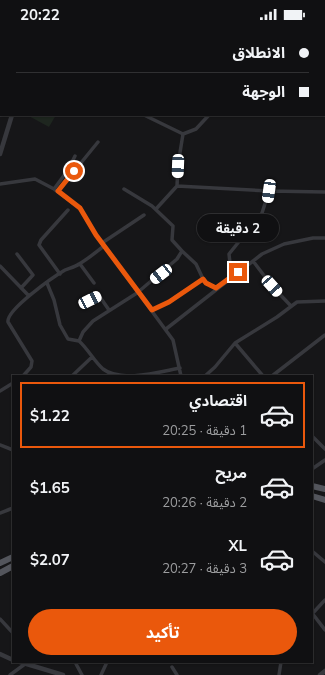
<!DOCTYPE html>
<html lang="ar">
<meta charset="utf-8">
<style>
body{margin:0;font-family:Mulish,"Noto Sans Arabic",sans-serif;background:#1e1e20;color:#f1f3f6;direction:rtl;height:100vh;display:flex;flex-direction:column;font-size:15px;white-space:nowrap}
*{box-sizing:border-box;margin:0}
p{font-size:13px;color:#9c9d9f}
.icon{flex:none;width:22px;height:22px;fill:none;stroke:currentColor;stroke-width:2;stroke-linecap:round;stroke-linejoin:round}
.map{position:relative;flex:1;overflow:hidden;direction:ltr}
.side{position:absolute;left:12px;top:347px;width:301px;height:288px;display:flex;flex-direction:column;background:#101012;border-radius:0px;box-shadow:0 1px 3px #0004,0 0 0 1px #303032;direction:rtl}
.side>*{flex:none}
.banner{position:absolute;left:0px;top:0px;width:325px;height:88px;box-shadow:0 1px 3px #0004,0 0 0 1px #303032;direction:rtl;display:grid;align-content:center;height:88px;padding:0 16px;background:#101012}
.end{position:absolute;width:18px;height:18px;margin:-9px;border:5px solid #ea580c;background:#fff;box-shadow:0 0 0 2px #fff}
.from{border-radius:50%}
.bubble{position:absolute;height:28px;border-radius:14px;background:#101012;box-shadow:0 1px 3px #0004,0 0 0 1px #303032;font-size:13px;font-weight:700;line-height:28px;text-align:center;direction:rtl}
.car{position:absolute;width:12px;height:24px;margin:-12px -6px;border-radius:5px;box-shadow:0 0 3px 1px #0007;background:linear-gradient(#fff 24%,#345 0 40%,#fff 0 76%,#345 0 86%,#fff 0)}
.banner b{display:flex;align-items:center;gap:14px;height:38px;font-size:15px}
.banner b+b{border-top:1px solid #303032}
.banner i{width:10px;height:10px;background:#f1f3f6}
ul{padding:7px 0 0;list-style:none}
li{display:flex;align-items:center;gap:12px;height:66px;margin:0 8px 6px;padding:0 8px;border:2px solid transparent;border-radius:0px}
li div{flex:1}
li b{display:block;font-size:15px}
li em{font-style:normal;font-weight:700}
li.current{border-color:#ea580c}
li>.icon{width:36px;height:36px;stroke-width:1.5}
.primary-button{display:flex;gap:8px;margin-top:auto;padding:8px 16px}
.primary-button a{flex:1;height:46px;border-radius:24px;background:#ea580c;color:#fff;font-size:16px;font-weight:700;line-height:46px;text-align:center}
.status{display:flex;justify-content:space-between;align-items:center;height:28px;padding:0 20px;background:#101012;direction:ltr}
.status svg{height:11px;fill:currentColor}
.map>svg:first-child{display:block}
</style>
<div class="status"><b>20:22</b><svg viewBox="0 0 49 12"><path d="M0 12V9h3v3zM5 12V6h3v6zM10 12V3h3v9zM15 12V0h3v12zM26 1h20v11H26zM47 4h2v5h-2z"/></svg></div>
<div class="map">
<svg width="325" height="647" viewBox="0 0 325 647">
<rect width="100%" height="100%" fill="#161618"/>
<path fill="#1e261f" d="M27,87h29l-7,12z"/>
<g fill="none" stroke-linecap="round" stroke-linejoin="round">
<path stroke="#37383d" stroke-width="3.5" d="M68,1v-1
M80,1l1,-1
M146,1l1,-1
M0,14l1,1
M0,21h1
M144,87l39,19 13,-5 13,-14
M0,156l35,-5 19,10 26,19 16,27 77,105 8,36
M177,158l92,5 56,1
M54,161l14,-19 7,-14
M58,163l40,-49
M156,181l21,-23 1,-21 5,-31
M102,215l42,-28
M182,223l14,13 8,17 12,7
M17,226l16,21 -12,13
M253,233l19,25 19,20
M80,236l14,19
M0,238l29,30
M237,244l-7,-9 -1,-9 33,-41 7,-22
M60,246l-21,-29 2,-5 27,-30
M47,255l7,17 6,25 8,14 11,2 4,-9 10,-11 44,-28 40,-34 5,-8 -10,-11 1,-14 -21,-20 -28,-17
M83,276l17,-7 9,13
M152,282l17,-8 34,-23
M166,301l96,-75 22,-10 29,-6h12
M79,313c9,8 15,20 24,28 18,14 56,3 77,-1
M235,315l28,33
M23,348l8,-9 1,-6 -24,-39c-2,-12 45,-45 57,-52 5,-2 10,-3 14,-6 9,-5 17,-12 25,-18
M72,348l20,-19
M205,348l10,-9 20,-24 42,-26 20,-15 28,-1
M272,348l53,-41
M0,363l13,-8
M312,408l13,13
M0,417l13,5
M312,441l13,-9
M0,485l13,-5
M312,523l13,11
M312,585l13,17
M312,586l13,-14
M0,591l13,14
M75,634l7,13
M172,639l5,8
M10,647l15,-11
M101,647l6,-13
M279,647l2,-13"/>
<path stroke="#37383d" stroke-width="4.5" d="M38,1v-1
M0,126l12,-39
M0,626l13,6
M20,634l43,13
M320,647l5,-4"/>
<path stroke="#53555c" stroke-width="6" d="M312,458l13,3
M312,468l13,4
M0,535l13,-6
M0,545l13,-7"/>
</g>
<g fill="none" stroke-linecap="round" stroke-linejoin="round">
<path stroke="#ea580c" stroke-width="5" d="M74,143l-16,20 22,17 16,27 56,75 17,-8 34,-23 3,4 10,5 22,-16"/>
</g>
</svg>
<i class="end from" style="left:74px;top:143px"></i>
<i class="end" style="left:238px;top:244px"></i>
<div class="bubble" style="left:197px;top:186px;width:82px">2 دقيقة</div>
<i class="car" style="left:178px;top:138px;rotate:182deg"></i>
<i class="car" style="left:269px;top:163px;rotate:188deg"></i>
<i class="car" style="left:161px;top:246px;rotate:232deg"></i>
<i class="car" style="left:272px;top:258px;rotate:138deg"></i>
<i class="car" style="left:90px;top:272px;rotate:64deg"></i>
<div class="banner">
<b><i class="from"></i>الانطلاق</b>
<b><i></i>الوجهة</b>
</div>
<section class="side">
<ul>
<li class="current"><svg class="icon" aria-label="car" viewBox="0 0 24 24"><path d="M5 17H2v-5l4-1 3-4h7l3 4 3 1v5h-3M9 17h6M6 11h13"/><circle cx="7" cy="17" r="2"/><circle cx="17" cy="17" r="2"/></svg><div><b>اقتصادي</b><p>1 دقيقة · 20:25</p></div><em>$1.22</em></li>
<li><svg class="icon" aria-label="car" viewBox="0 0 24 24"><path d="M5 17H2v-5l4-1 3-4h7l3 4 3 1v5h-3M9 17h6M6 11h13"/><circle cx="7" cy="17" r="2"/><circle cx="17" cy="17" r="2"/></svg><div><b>مريح</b><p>2 دقيقة · 20:26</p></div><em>$1.65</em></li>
<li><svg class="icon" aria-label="car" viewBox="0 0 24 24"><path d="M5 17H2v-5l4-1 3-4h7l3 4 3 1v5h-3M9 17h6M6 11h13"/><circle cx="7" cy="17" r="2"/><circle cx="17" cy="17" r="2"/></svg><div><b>XL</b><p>3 دقيقة · 20:27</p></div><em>$2.07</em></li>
</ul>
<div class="primary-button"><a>تأكيد</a></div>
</section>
</div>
